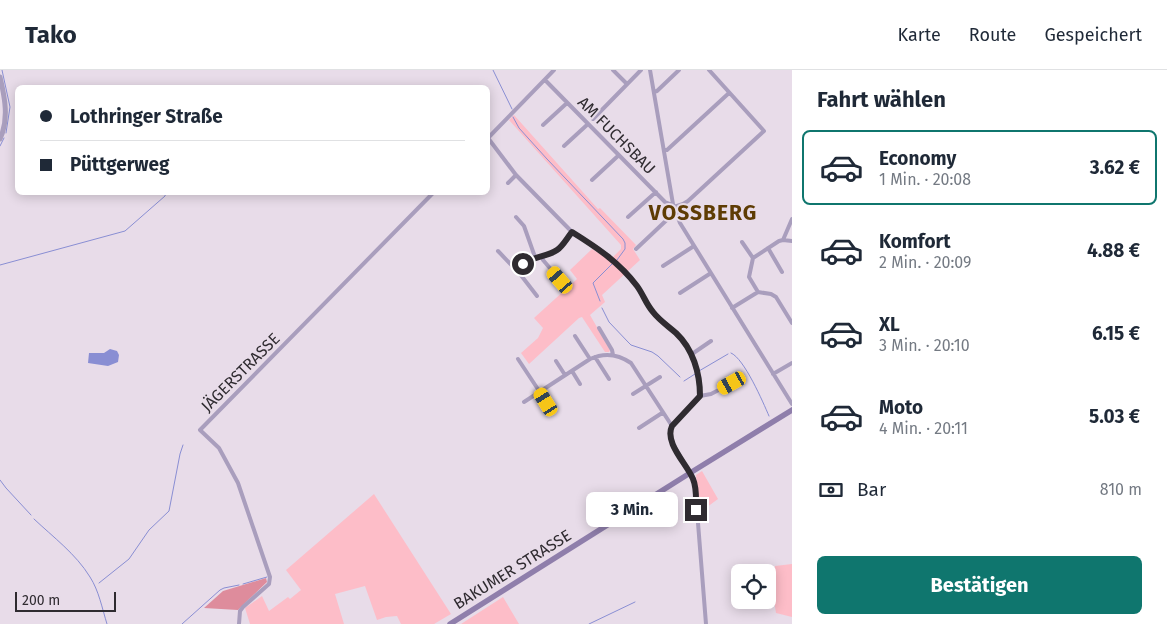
<!DOCTYPE html>
<html lang="de">
<meta charset="utf-8">
<style>
body{margin:0;font-family:"Fira Sans",sans-serif;background:#f6f6f7;color:#1f2937;height:100vh;display:flex;flex-direction:column;font-size:19px;white-space:nowrap}
*{box-sizing:border-box;margin:0}
p{font-size:16px;color:#747a83}
.icon{flex:none;width:28px;height:28px;fill:none;stroke:currentColor;stroke-width:2;stroke-linecap:round;stroke-linejoin:round}
.map{position:relative;flex:1;overflow:hidden}
.panel{display:flex;flex-direction:column;background:#fff;width:375px}
.panel>*{flex:none}
.banner{position:absolute;left:15px;top:15px;width:475px;height:110px;border-radius:8px;box-shadow:0 2px 12px #0003;display:grid;align-content:center;height:110px;padding:0 25px;background:#fff}
.buttons{position:absolute;left:731px;top:494px;display:grid;gap:10px}
.buttons a{display:grid;place-items:center;width:45px;height:45px;border-radius:8px;background:#fff;box-shadow:0 2px 12px #0003;font-size:25px}
.scale{position:absolute;left:15px;bottom:12px;width:101px;box-sizing:border-box;padding-left:5px;border:2px solid #2f2b30;border-top:0;font-size:14px;line-height:18px;white-space:nowrap;color:#2f2b30;-webkit-text-stroke:4px #e8dce9;paint-order:stroke}
.end{position:absolute;width:22px;height:22px;margin:-11px;border:6px solid #2f2b30;background:#fff;box-shadow:0 0 0 2px #fff}
.from{border-radius:50%}
.bubble{position:absolute;height:35px;border-radius:8px;background:#fff;box-shadow:0 2px 12px #0003;font-size:16px;font-weight:700;line-height:35px;text-align:center}
.car{position:absolute;width:15px;height:30px;margin:-15px -8px;border-radius:6px;box-shadow:0 0 4px 1px #0007;background:linear-gradient(#f5c518 24%,#345 0 40%,#f5c518 0 76%,#345 0 86%,#f5c518 0)}
.banner b{display:flex;align-items:center;gap:18px;height:48px;font-size:19px}
.banner b+b{border-top:1px solid #e0e1e3}
.banner i{width:12px;height:12px;background:#1f2937}
ul{padding:0;list-style:none}
li{display:flex;align-items:center;gap:15px;height:75px;margin:0 10px 8px;padding:0 15px;border:2px solid transparent;border-radius:8px}
li div{flex:1}
li b{display:block;font-size:19px}
li em{font-style:normal;font-weight:700}
li.current{border-color:#0f766e}
li>.icon{width:45px;height:45px;stroke-width:1.5}
h2{padding:0 25px;font-size:22px;line-height:60px}
.pay{display:flex;align-items:center;gap:12px;height:55px;padding:0 25px;font-size:19px}
.pay p{margin-inline-start:auto}
.button{display:flex;gap:10px;margin-top:auto;padding:10px 25px}
.button a{flex:1;height:58px;border-radius:8px;background:#0f766e;color:#fff;font-size:20px;font-weight:700;line-height:58px;text-align:center}
header{display:flex;align-items:center;gap:30px;box-sizing:border-box;height:70px;padding:0 25px;background:#fff;border-bottom:1px solid #e0e1e3}
header strong{font-size:24px}
nav{display:flex;gap:28px;margin-inline-start:auto;font-size:18px}
main{display:flex;flex:1;min-height:0}
.map>svg:first-child{display:block}
</style>
<header>
<strong>Tako</strong>
<nav><a>Karte</a><a>Route</a><a>Gespeichert</a></nav>
</header>
<main>
<div class="map">
<svg width="792" height="554" viewBox="0 0 792 554">
<rect width="100%" height="100%" fill="#e8dce9"/>
<path fill="#fdbdc8" d="M514,45l84,94 2,-1 36,37 -3,4 7,11 -38,35 3,7 -15,13 20,35 -1,2h-4l-23,-35 -3,1 -50,46 -8,-11 17,-15 5,-10 -9,-10 43,-39 -7,-9 22,-21 18,11 11,-11v-4l-112,-125z
M702,401l16,28 -19,14 -3,-38z
M374,424l77,120 -17,10h-33l-4,-8 -11,1 -9,3 -12,-34 -30,8 9,30h-94l-5,-16 17,-12 7,15 19,-14 2,2 11,-9 -15,-20z
M792,494v53l-16,-4c-3,-18 -3,-29 -1,-47z
M503,527l16,27h-58z"/>
<path fill="#de8c9c" d="M266,508l1,4 -24,23 -5,5 -34,-2 19,-17z"/>
<path fill="#898ed3" d="M110,279l7,2 2,4 -1,7 -10,4 -20,-3 1,-10h15z"/>
<g fill="none" stroke-linecap="round" stroke-linejoin="round">
<path stroke="#898ed3" stroke-width="1" d="M2,0l8,37 -4,26
M493,0l19,39
M513,47l6,11 28,31 76,80 2,4v6l-8,11
M0,76l4,-8
M0,195l125,-34 40,-35 1,-4
M600,231l-7,-18 19,-19
M602,238l7,14 19,20 3,3 21,7 6,4 22,21
M731,283c13,5 32,49 38,63
M699,301l29,-17
M684,311l11,-7
M0,410l6,8 25,27
M34,449c19,18 42,35 56,58 9,14 12,31 17,47
M99,513l30,-24 20,-29 20,-19 11,-57 3,-9
M243,514l24,-7
M182,554l38,-34 4,-2 15,-3
M589,554l46,-22"/>
<path stroke="#a99ebd" stroke-width="4" d="M613,0l14,14
M650,0l23,134 7,19 112,181
M545,10l120,122 5,2h3
M654,22l3,-1 22,-21
M593,49l48,-49
M543,55l24,-22
M488,68l28,37 56,57 27,17 11,8 15,15 12,14 15,25 29,27 5,6 8,16 5,22 1,14 -28,30 -1,4v6l2,8 21,36 1,5 11,139
M488,68l66,-68
M564,76l24,-22
M664,80h3l62,-57
M592,110l27,-25
M508,113l8,-8
M674,137l9,-3 5,-3 76,-70 -55,-61
M516,147l8,9 11,31
M628,147l28,-25
M783,170l9,-21
M792,171l-9,-1 -4,1 -26,17 -4,19 9,15 13,2 5,3 16,26
M742,172l11,16
M768,178l14,24
M636,179l36,-34 4,-1
M498,181l22,23 17,22
M542,186l1,4 17,20
M663,196l31,-20
M516,201l13,-11 24,-7 5,-3 14,-18
M680,223l31,-20
M732,238l26,-16
M599,258l13,22 1,5
M575,266l15,23
M692,284l19,-13
M595,287l14,22
M518,289l35,53
M556,291l9,14
M572,301l8,13
M773,304l19,-11
M633,324l27,-17
M700,326l11,-2 21,-11
M524,332l66,-43c15,-7 28,-5 41,4l41,63
M639,358l23,-15
M239,554l1,-13 3,-4 26,-23 1,-7 -32,-94 -19,-35 -19,-18 234,-238"/>
<path stroke="#a99ebd" stroke-width="5" d="M0,7c5,21 9,42 0,62"/>
<path stroke="#8f7eab" stroke-width="5.5" d="M450,554l240,-151 102,-63"/>
</g>
<g fill="none" stroke-linecap="round" stroke-linejoin="round">
<path stroke="#2f2b30" stroke-width="6" d="M523,194c11,-8 24,-7 34,-14 6,-4 10,-12 15,-18 24,15 47,30 65,54 6,8 9,18 16,26 6,8 15,14 23,21 17,16 24,40 24,63l-28,30c-8,17 15,38 21,53 4,9 3,21 3,31"/>
</g>
<g text-anchor="middle" stroke-width="4" stroke-linejoin="round" paint-order="stroke">
<g font-size="16" fill="#2f2b30" stroke="#e8dce9">
<text transform="translate(617 65) rotate(45)" y="6">AM FUCHSBAU</text>
<text transform="translate(240 302) rotate(-45)" y="6">JÄGERSTRASSE</text>
<text transform="translate(512 499) rotate(-32)" y="6">BAKUMER STRASSE</text>
</g>
<g font-size="21" font-weight="bold" letter-spacing="1" fill="#5e3c04" stroke="#e8dce9">
<text x="703" y="150">VOSSBERG</text>
</g>
</g>
</svg>
<div class="buttons">
<a><svg class="icon" aria-label="locate" viewBox="0 0 24 24"><circle cx="12" cy="12" r="6"/><path d="M12 2v4M12 18v4M2 12h4M18 12h4"/></svg></a>
</div>
<div class="scale">200 m</div>
<i class="end from" style="left:523px;top:194px"></i>
<i class="end" style="left:696px;top:440px"></i>
<div class="bubble" style="left:586px;top:422px;width:92px">3 Min.</div>
<i class="car" style="left:560px;top:210px;rotate:319deg"></i>
<i class="car" style="left:732px;top:313px;rotate:241deg"></i>
<i class="car" style="left:546px;top:332px;rotate:328deg"></i>
<div class="banner">
<b><i class="from"></i>Lothringer Straße</b>
<b><i></i>Püttgerweg</b>
</div>
</div>
<section class="panel">
<h2>Fahrt wählen</h2>
<ul>
<li class="current"><svg class="icon" aria-label="car" viewBox="0 0 24 24"><path d="M5 17H2v-5l4-1 3-4h7l3 4 3 1v5h-3M9 17h6M6 11h13"/><circle cx="7" cy="17" r="2"/><circle cx="17" cy="17" r="2"/></svg><div><b>Economy</b><p>1 Min. · 20:08</p></div><em>3.62 €</em></li>
<li><svg class="icon" aria-label="car" viewBox="0 0 24 24"><path d="M5 17H2v-5l4-1 3-4h7l3 4 3 1v5h-3M9 17h6M6 11h13"/><circle cx="7" cy="17" r="2"/><circle cx="17" cy="17" r="2"/></svg><div><b>Komfort</b><p>2 Min. · 20:09</p></div><em>4.88 €</em></li>
<li><svg class="icon" aria-label="car" viewBox="0 0 24 24"><path d="M5 17H2v-5l4-1 3-4h7l3 4 3 1v5h-3M9 17h6M6 11h13"/><circle cx="7" cy="17" r="2"/><circle cx="17" cy="17" r="2"/></svg><div><b>XL</b><p>3 Min. · 20:10</p></div><em>6.15 €</em></li>
<li><svg class="icon" aria-label="car" viewBox="0 0 24 24"><path d="M5 17H2v-5l4-1 3-4h7l3 4 3 1v5h-3M9 17h6M6 11h13"/><circle cx="7" cy="17" r="2"/><circle cx="17" cy="17" r="2"/></svg><div><b>Moto</b><p>4 Min. · 20:11</p></div><em>5.03 €</em></li>
</ul>
<div class="pay"><svg class="icon" aria-label="cash" viewBox="0 0 24 24"><path d="M3 7h18v10H3z"/><circle cx="12" cy="12" r="2"/></svg>Bar<p>810 m</p></div>
<div class="button"><a>Bestätigen</a></div>
</section>
</main>
